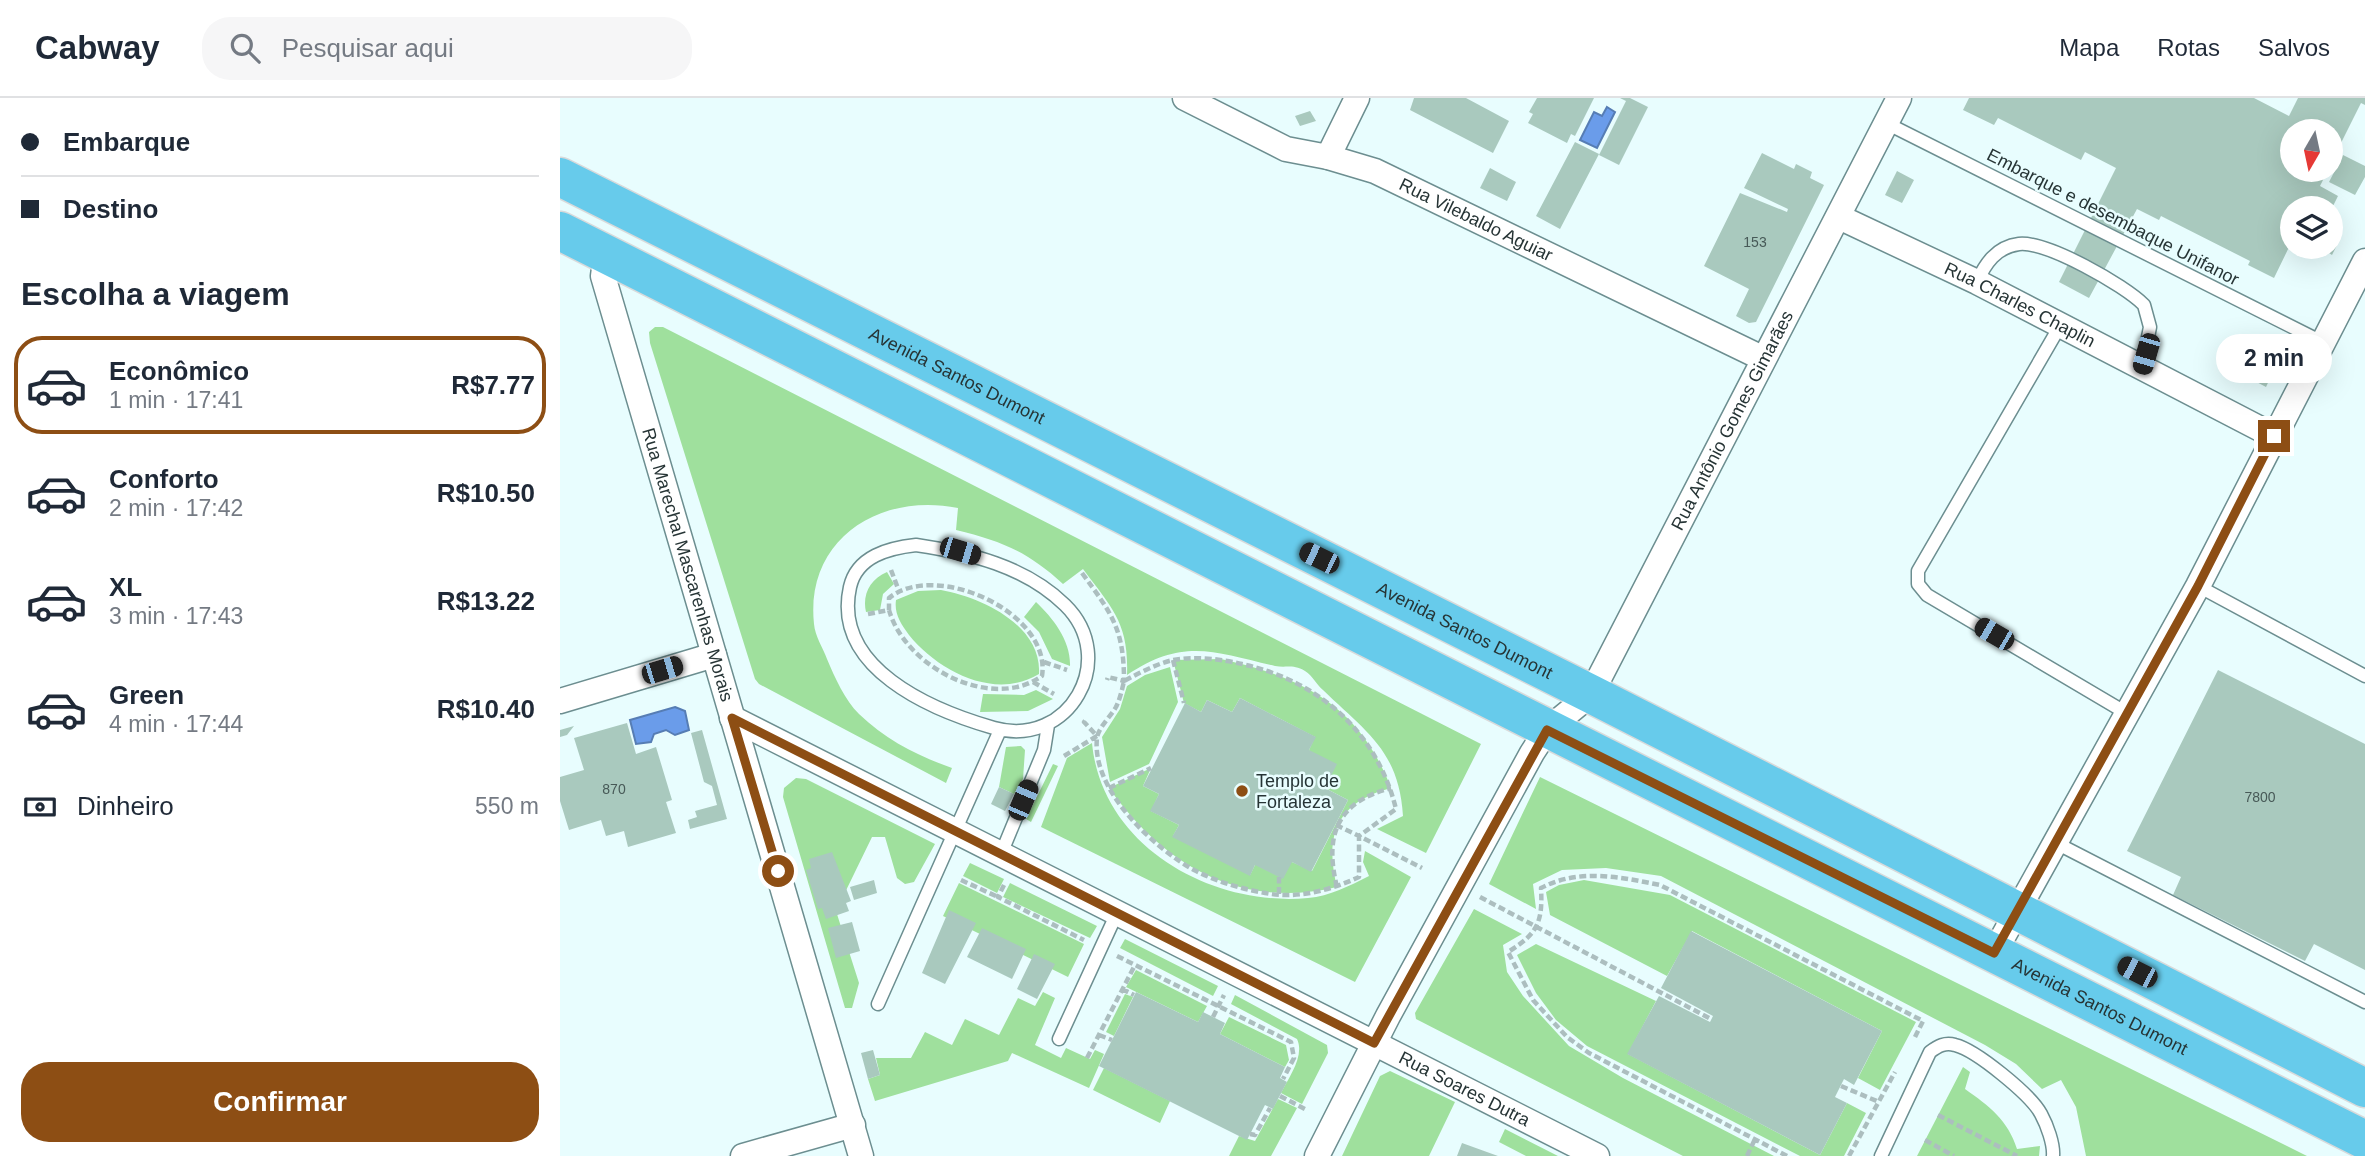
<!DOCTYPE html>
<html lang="pt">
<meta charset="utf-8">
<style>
body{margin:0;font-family:Arial,sans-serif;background:#f6f6f7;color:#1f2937;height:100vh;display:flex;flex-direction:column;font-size:26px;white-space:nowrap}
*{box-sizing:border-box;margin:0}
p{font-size:23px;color:#747a83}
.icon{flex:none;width:38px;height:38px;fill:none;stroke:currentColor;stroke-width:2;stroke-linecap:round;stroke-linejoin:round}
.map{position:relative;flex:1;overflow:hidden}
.drawer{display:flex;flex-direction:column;background:#fff;width:560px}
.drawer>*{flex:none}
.banner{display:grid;align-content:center;height:154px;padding:0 21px;background:#fff}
.needle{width:46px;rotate:189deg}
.buttons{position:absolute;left:1720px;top:21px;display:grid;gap:14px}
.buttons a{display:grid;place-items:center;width:63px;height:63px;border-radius:50%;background:#fff;box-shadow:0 7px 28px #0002;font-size:35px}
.end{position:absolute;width:32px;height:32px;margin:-16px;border:9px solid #8d4e14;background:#fff;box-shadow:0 0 0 4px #fff}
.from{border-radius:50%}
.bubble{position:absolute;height:49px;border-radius:24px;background:#fff;box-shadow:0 7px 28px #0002;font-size:23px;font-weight:700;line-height:49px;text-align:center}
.car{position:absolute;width:21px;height:42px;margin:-21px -10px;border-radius:9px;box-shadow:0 0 5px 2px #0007;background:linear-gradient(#222 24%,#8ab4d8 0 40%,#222 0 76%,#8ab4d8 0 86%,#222 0)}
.banner b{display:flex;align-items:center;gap:24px;height:66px;font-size:26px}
.banner b+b{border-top:2px solid #e0e1e3}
.banner i{width:18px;height:18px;background:#1f2937}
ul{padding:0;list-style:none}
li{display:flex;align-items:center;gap:21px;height:98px;margin:0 14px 10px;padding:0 7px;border:4px solid transparent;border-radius:28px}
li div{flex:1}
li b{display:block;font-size:26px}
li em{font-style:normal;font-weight:700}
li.on{border-color:#8d4e14}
li>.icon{width:63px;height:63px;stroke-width:1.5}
h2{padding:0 21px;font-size:32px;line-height:84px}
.pay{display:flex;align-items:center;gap:18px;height:77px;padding:0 21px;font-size:26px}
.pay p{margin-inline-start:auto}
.button{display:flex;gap:14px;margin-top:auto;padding:14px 21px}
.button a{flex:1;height:80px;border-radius:28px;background:#8d4e14;color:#fff;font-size:28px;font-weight:700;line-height:80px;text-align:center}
header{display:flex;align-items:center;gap:42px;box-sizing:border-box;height:98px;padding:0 35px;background:#fff;border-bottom:2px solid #e0e1e3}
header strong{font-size:33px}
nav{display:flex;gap:38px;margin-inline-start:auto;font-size:24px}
.search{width:490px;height:63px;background:#f6f6f7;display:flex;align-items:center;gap:18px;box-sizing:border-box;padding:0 24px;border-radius:28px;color:#747a83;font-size:26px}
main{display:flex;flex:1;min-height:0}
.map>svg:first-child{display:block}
</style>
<header>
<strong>Cabway</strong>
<div class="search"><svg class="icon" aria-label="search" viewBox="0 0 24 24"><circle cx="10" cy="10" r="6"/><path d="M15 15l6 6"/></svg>Pesquisar aqui</div>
<nav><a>Mapa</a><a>Rotas</a><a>Salvos</a></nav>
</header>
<main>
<section class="drawer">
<div class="banner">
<b><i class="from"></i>Embarque</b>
<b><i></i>Destino</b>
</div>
<h2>Escolha a viagem</h2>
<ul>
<li class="on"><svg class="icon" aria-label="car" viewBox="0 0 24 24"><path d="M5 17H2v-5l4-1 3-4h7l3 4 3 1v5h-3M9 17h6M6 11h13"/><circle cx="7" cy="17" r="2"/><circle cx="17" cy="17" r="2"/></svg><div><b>Econômico</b><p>1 min · 17:41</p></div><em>R$7.77</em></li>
<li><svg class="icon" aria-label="car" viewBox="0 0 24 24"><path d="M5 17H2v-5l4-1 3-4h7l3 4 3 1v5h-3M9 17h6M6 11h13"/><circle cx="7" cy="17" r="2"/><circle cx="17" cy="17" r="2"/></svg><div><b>Conforto</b><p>2 min · 17:42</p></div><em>R$10.50</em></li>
<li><svg class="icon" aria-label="car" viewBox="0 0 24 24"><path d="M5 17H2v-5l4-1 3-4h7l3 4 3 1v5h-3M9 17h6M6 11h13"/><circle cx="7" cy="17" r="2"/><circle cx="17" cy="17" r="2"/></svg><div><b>XL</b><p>3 min · 17:43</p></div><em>R$13.22</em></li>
<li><svg class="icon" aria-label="car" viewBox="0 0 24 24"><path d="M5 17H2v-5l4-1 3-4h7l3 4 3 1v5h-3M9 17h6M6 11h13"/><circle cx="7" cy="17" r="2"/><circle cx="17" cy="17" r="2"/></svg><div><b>Green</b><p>4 min · 17:44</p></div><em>R$10.40</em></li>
</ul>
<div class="pay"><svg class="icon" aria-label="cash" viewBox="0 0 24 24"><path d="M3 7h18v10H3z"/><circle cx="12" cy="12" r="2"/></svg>Dinheiro<p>550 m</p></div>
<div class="button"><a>Confirmar</a></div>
</section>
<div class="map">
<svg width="1805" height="1058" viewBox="0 0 1805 1058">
<rect width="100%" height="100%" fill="#e8fdfe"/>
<path fill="#9fe09d" d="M95,229h8l818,417 -55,109 -49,-24 26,-13c-4,-66 -38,-85 -80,-126 -7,-6 -10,-14 -18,-19 -12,-7 -19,-3 -30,-5 -60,-14 -92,-29 -148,9 2,-52 -15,-67 -44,-106l-20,15c-35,-32 -61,-43 -107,-54l2,-22c-78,-16 -153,31 -144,116 1,12 9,24 13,35 8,19 18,41 32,55 27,26 59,42 93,54l-6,15 -187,-99 -4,-5 -105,-336 -1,-11z
M327,474l7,12 -11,10 -3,16 -14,2c-4,-17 4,-33 21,-40z
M381,492c40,7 101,35 98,84 -44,27 -101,-3 -130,-39 -8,-11 -15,-21 -13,-35l22,-9z
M476,504c17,16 35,39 34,64l-18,-7 -13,-27 -15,-15z
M661,561c81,18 138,46 170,129 -54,14 -67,47 -54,99 -96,23 -173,-21 -228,-99l42,-20 -8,18 16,8 -8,17 28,14 -6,11 77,39 5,-10 37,-3 20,9 36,-71 -23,-12 -16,-38 6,-13 -75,-39 -8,14 -25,-12 -6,12 -17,-9 -11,-43z
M610,569l8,35 -29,62 -39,18 -8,-45 18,-28 7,-23 18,-11z
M476,592l17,9 -25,12 -48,1 3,-18 41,1z
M532,645c10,104 120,164 216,155 22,-2 41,-12 61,-22l-6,-14 2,-11 46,26 -56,105 -314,-155 26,-69z
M461,648l4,4 -2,29 -9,15 -15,-7 7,-40z
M493,666l5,2 -27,56 -5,-3z
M980,679l767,379h-221l-10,-49 -15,-27 -19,9 -26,-25 -31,-19 -324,-169 -55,-8 -44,2 -29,14 3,25 -47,-25z
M236,680l10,1 129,65 -21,38 -9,2 -8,-6 -12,-41h-13l-36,74 23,72 -7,25h-7l-62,-211 1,-9z
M410,765l34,16 -7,14 -34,-17z
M1024,782l86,15 246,127 -36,68 -22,-12 24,-47 -190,-100 -25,45 -117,-61 -4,-23 13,-7z
M399,785l125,61 -16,33 -125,-61z
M450,785l87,43 -7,12 -87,-41z
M914,811l48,25 -19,11 4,27 16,24 46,50 54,32 151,78h-91l-267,-137 -1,-6z
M565,841l93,47 -5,10 -93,-48z
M976,846l120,57 -28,53 192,101 27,-52 19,10 -22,43h-44l-213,-110 -31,-26 -20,-27 -19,-38z
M576,872l71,36 -9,16 -72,-35z
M483,894l12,6 -20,47 26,13 5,-10 24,11 5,-9 9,4 -15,34 -77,-35 -4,8 -133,40 -7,-22 12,-4 -4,-17h35l14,-26 27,13 13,-26 34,16 19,-37 17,8z
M565,896l8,3 -19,39 -8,-4z
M675,897l92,50 1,8 -26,51 -21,-11c8,-16 24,-37 16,-54l-66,-35z
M669,919l57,28 3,15 -4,7 -65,-33z
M1403,969l7,5 -5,17c24,17 43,31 52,60l23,-3 -1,10h-122z
M544,970l66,33 -10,22 -67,-33z
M830,973l65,31 -26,54h-87l38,-80z
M718,1001l19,9 -26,48h-42l10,-20 16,5z
M945,1031l53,27h-32l-27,-14z"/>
<path fill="#6a9cea" stroke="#567db4" stroke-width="2" d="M1047,9l8,5 -18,36 -17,-8 14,-28 8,4z
M115,609l10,4 4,19 -14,5 -9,-5 -12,4 -3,8 -15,2 -6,-24z"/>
<path fill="#a9c9be" d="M854,0h52l43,23 -16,32 -83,-43z
M977,0h57l-19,38 -4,-2 -4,9 -39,-20 5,-9 -4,-2z
M1060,0h10l18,9 -29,58 -20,-10 27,-54z
M1409,0h285l35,18 9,-18h67v7l-4,-2 -30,60v-32h-39v39h36l-8,16 18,10 -6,12 -19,-9 -4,9h-17v33l-18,37 -26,-13 2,-4 -89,-45 -2,4 -22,-11 -48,89 -30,-16 57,-114 -31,-16 -4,8 -83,-42 -4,7 -31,-15z
M750,13l6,10 -16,5 -5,-10z
M1015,44l24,12 -39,75 -24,-13z
M1202,55l32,16 2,-5 16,8 -2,6 14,7 -68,137 -7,1 -13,-7 13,-27 -45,-23 36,-73 47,19 1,-3 -44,-21z
M1783,57l22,11v11l-10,18 -26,-13z
M930,70l26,14 -9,19 -27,-13z
M1337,73l17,9 -12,23 -17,-8z
M1771,144l6,3 -5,10 -6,-4z
M1701,256l17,8 -12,25 -17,-9z
M1658,572l147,74v226l-51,-26 -9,17 -132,-66 8,-18 -54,-26z
M680,600l76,39 -7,13 28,14 -12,24 23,12 -37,72 -19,-10 -9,17 -28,-14 -5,11 -78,-39 7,-12 -29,-14 9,-17 -16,-8 42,-83 16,9 6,-12 25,12z
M67,625l9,31 20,-7 16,53 -6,2 10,31 -48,14 -4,-16 -18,5 -5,-16 -32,10 -9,-29v-24l24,-7 -10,-32z
M14,628l-7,9 -7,2v-7z
M142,632l25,89 -37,10 -2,-9 9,-3 -2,-6 22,-6 -5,-19 -8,-4 -13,-49z
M439,689l15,7 -9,17 -14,-7z
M272,754l19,49 -5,2 3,8 -23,8 -4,-11 -4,1 -12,-39 5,-2 -2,-9z
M314,782l3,13 -23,7 -4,-13z
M389,812l27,13 -31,61 -23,-11z
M292,824l8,29 -24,7 -8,-30z
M422,830l44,21 -14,30 -45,-22z
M1131,833l191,100 -28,54 -10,-6 -9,18 12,6 -27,52 -193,-101 32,-58 51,26 3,-6 -52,-28z
M474,856l21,10 -18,35 -20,-10z
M576,894l62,30 5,-10 22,11 -5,11 65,33 -5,11 7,4 -9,17 -5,10 -8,-4 -18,35 -148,-74z
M313,952l7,25 -12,4 -7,-26z
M902,1045l36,13h-41z"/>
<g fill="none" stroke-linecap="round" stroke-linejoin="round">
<g stroke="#6c8e90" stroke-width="15">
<path id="lane" d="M1326,25l438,220
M1417,184c8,-18 19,-35 42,-38 28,-3 105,41 125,61l6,22 -8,41
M1500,228l-142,245v13l9,11 201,119
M356,447c54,8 109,21 149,60 55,54 4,144 -71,123 -63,-18 -162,-60 -144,-141 7,-31 39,-39 66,-42z
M1638,488l167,90
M1498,746l307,158
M441,756l43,-104 4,-25
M318,906l122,-274
M499,941l58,-126
M1321,1058l49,-104c8,-6 15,-10 25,-7 21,5 76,50 86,69 6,11 13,30 12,42"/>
</g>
<g stroke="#6c8e90" stroke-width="27">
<g id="street">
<path id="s1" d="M625,0l101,51 42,8 47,14 387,187"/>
<path d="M768,59l29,-59"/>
<path id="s2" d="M1279,119l138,65 297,154"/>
<path id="s3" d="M46,155l-3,23 258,880"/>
<path d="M0,603l154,-46"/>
<path id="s4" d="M172,620l865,438"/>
<path d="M1434,855l204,-367 167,-325"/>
<path d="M183,1058l110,-31"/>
<path id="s5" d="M757,1058l71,-140 144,-263 15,-23 44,-36 308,-596"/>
</g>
</g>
<g stroke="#d8dadb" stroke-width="41">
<g id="primary">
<path id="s6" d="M0,79l1031,517 774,394"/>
<path id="s7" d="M0,133l1805,909"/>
</g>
</g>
<path stroke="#acbebf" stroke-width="4.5" stroke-dasharray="7 3.5" stroke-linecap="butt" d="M331,472l8,21
M522,475c30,41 42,56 42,108l-16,-4 -1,3
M308,516l21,-4v-12c47,-38 163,15 153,78 -51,36 -137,-9 -153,-66
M613,562l11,43
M484,564l23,8
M473,584l21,12
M504,658l33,-20 -13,-14 3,-4
M549,690l42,-20
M776,727l23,11 37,-27c-19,-77 -77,-128 -154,-145 -21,-5 -47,-8 -69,-4 -17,4 -34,13 -49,21 -2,9 -4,18 -8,26 -5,9 -18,21 -19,31 -6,52 57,110 97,132 23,12 51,20 77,24 30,4 60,-4 88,-17v-41l63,32
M401,782l37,17
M444,787l-6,12 86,43
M777,789c-13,-52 0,-85 54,-99
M719,796v-17
M920,799l231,122
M557,858l174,86 3,16 -11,21
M562,891l12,6
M653,919l11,-22
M539,937l13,5
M527,960l48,-93
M1281,988l38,16
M720,998l25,13
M1378,1017l79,41
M690,1036l5,1 15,-27
M1365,1042l29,16
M1187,1058l8,-17
M1227,1058l-198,-103 -22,-16 -34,-37 -25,-48c29,-18 35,-29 33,-64 38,-20 79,-11 119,-3l263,136 -8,16
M1289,1058l46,-84"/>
<use href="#lane" stroke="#fff" stroke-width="12"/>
<use href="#street" stroke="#fff" stroke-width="24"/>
<use href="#primary" stroke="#67cbeb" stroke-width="38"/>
</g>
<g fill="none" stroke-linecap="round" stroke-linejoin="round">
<path stroke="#8d4e14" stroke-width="9" d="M218,773l-46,-153 642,325 173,-313 447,223 204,-367 76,-150"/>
</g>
<circle fill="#8d4e14" stroke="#e8fdfe" stroke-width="2.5" cx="682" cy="693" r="7"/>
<g text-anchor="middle" stroke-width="5" stroke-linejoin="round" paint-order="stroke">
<g font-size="14" fill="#475957">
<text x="1195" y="149">153</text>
<text x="54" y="696">870</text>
<text x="1700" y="704">7800</text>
</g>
<g font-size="18" fill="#263435" stroke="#e8fdfe">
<text transform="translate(1553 119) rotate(27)" y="6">Embarque e desembaque Unifanor</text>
<text dy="6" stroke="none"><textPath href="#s1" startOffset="317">Rua Vilebaldo Aguiar</textPath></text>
<text dy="6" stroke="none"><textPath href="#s2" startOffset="201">Rua Charles Chaplin</textPath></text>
<text dy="6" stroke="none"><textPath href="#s6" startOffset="444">Avenida Santos Dumont</textPath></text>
<text dy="6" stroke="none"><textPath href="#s5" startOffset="849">Rua Antônio Gomes Gimarães</textPath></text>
<text dy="6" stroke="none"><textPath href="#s3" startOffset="324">Rua Marechal Mascarenhas Morais</textPath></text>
<text dy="6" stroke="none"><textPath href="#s6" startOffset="1012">Avenida Santos Dumont</textPath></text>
<text dy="6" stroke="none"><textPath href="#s7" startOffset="1724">Avenida Santos Dumont</textPath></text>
<text dy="6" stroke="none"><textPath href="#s4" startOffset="821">Rua Soares Dutra</textPath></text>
</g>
<g font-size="18" fill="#263435" stroke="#e8fdfe" text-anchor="start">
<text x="696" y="689">Templo de<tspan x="696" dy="21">Fortaleza</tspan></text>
</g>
</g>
</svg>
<div class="buttons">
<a><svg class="needle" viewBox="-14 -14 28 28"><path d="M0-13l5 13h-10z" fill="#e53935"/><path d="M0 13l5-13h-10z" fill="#747a83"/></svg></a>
<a><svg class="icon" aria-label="layers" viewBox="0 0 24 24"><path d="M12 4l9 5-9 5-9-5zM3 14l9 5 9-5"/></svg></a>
</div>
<i class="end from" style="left:218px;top:773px"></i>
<i class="end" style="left:1714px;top:338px"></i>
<div class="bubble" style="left:1656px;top:236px;width:116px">2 min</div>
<i class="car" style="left:1586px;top:256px;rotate:196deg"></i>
<i class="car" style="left:400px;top:453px;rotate:107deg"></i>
<i class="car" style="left:759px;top:460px;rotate:296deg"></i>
<i class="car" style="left:1434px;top:536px;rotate:300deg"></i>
<i class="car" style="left:102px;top:572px;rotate:73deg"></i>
<i class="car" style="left:463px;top:702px;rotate:23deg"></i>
<i class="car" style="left:1577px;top:874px;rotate:297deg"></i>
</div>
</main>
